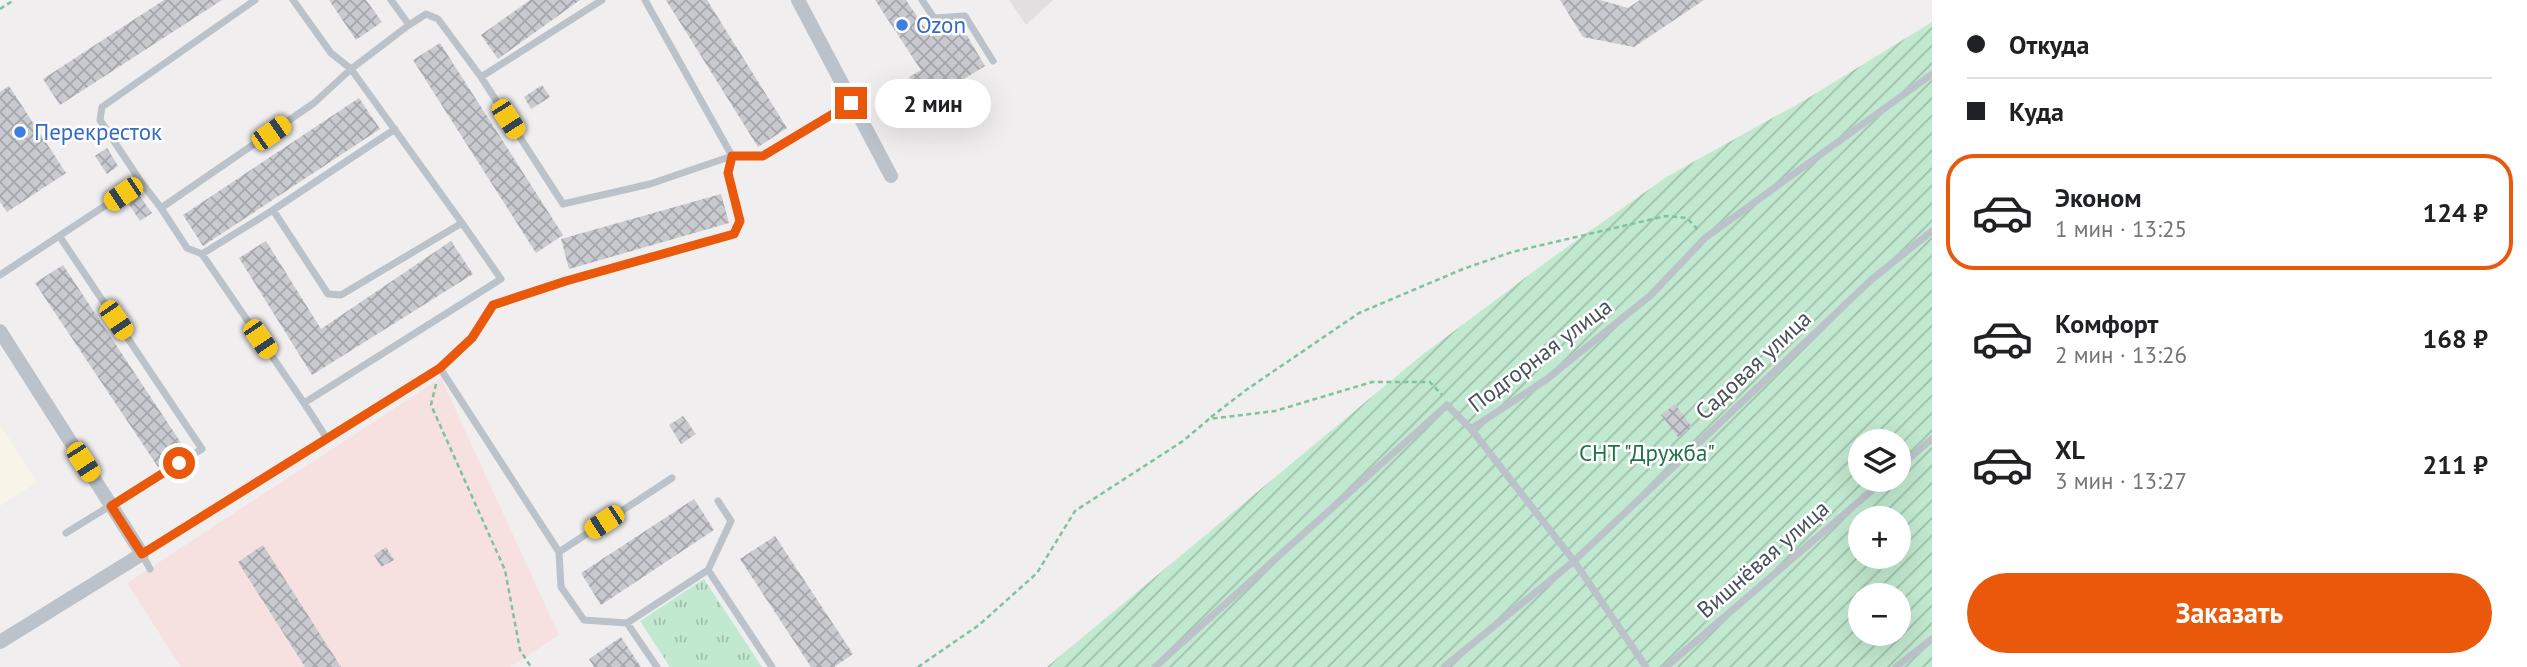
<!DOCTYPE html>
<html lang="ru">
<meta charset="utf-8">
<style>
body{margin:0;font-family:"PT Sans",sans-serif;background:#f6f6f6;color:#202124;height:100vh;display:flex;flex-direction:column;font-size:26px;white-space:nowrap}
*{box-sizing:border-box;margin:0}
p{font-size:23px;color:#757577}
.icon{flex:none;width:38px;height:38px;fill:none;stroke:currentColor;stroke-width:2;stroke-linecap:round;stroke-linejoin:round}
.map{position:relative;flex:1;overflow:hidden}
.details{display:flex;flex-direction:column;background:#fff;width:595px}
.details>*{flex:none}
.top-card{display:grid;align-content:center;height:154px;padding:0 35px;background:#fff}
.tools{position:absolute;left:1848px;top:429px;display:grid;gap:14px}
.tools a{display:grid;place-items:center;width:63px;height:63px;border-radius:50%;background:#fff;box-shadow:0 7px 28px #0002;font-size:35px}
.end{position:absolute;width:32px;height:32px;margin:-16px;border:9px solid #ea580c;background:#fff;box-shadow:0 0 0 4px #fff}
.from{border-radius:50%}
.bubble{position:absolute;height:49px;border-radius:24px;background:#fff;box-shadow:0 7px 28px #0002;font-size:23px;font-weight:600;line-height:49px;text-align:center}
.car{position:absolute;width:21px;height:42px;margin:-21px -10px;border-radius:9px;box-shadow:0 0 5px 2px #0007;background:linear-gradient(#f5c518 24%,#345 0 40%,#f5c518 0 76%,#345 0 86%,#f5c518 0)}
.top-card b{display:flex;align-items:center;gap:24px;height:66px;font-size:26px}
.top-card b+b{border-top:2px solid #e0e0e0}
.top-card i{width:18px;height:18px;background:#202124}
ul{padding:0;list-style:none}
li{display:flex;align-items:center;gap:21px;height:116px;margin:0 14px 10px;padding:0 21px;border:4px solid transparent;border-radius:28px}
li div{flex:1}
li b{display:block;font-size:26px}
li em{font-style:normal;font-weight:600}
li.on{border-color:#ea580c}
li>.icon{width:63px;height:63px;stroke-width:1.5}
.action{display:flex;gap:14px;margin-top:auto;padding:14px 35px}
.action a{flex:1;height:80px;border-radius:42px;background:#ea580c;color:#fff;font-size:28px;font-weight:600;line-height:80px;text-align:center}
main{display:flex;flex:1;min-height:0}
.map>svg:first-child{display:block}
</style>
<main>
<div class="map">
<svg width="1932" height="667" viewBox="0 0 1932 667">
<defs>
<pattern id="grass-tufts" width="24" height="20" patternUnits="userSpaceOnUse" patternTransform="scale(1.75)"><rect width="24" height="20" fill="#c1e9cf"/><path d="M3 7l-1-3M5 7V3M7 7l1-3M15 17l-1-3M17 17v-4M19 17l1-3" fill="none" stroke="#9fbfab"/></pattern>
<pattern id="garden-furrows" width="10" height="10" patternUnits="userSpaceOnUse" patternTransform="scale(1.75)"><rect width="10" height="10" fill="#c1e9cf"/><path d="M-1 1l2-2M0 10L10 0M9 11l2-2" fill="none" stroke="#9fbfab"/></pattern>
<pattern id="building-cross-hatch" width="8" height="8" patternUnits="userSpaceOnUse" patternTransform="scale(1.75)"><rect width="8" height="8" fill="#c9cad0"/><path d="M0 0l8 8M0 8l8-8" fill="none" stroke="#a5a6ac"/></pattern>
</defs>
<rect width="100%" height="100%" fill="#f0eeee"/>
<path fill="#f9f4e8" d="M0,424l37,58 -37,24z"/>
<path fill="#e1dfdf" d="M1009,0h44l-27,25z"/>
<path fill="#f7e1e0" d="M441,378l118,257 -49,32h-329l-54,-84z"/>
<path fill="url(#grass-tufts)" d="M704,579l58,88h-92l-30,-46z"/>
<path fill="url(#garden-furrows)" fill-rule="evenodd" d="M1932,22v645h-885l375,-312 131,-98 115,-81 137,-76zM1860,441h39v39h-39zM1860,518h39v38h-39zM1860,595h39v39h-39z"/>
<path fill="url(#building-cross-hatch)" d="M164,0h58l-162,105 -17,-26z
M329,0h37l16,22 -26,18z
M530,0h50l-82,59 -17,-24z
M666,0h41l80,128 -29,19z
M875,0h31l25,37 17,-10 5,9 10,-7 22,37 -60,37 -16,-26 12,-7z
M1560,0h40l28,8 12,-8h64l-70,47 -51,-10z
M440,43l123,192 -27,18 -123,-193z
M542,85l8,12 -19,12 -7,-12z
M9,86l57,87 -59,39 -7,-10v-110z
M359,98l21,31 -177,117 -20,-31z
M107,148l11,18 -11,8 -12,-18z
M721,194l8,29 -160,46 -8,-30z
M139,195l13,18 -12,8 -12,-18z
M266,241l55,88 130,-88 22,33 -161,101 -73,-117z
M63,265l122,184 -27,18 -123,-184z
M1675,404l17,23 -14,10 -17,-22z
M683,416l13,18 -15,10 -12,-19z
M694,499l20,31 -113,75 -20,-32z
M775,536l78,118 -19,13h-23l-71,-108z
M263,545l78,122h-36l-67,-105z
M386,547l8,13 -13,7 -7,-12z
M621,637l20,30h-47l-5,-8z"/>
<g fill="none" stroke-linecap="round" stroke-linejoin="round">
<path stroke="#7dc39d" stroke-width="2.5" stroke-dasharray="5 3.5" stroke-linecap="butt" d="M0,9l14,-9
M436,384l-5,21 74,165 15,80 11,17
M1211,417l35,-27 113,-77 104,-44 49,-17 154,-36 21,2 12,13
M918,667l61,-42 58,-52 38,-62 108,-70 26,-22 66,-8 97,-29h58l12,13"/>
<path stroke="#bbc2c9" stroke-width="7" d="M293,0l38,53 20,16 58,-44 -18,-25
M922,0l12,18 31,-2 28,45
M409,25l17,-11 12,5 43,58 82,127 87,-20 82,-28 -87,-156
M481,77l121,-77
M141,182l-41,-62 2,-13 153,-107
M161,208l26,40 15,6 71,-44 122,-81
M60,237l142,212 -136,84
M202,254l102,149 197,-124 -39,-56
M0,275l141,-93 20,26 153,-105 37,-34 111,154 -121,72 -13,-1 -55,-84
M440,368l32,-30 21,-33 73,-24 168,-47 6,-13 -12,-48 4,-17h31l88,-53
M304,403l22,34
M1471,429l103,132 72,106
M1899,467l33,-28
M559,552l113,-74
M150,569l-8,-15 298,-186 119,184 2,35 23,33 43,3 81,-53 64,97
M708,570l23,-49 -13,-20
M627,623l30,44
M1155,667l292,-262 24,24 76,-50 104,-84 54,-57 227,-164
M1444,667l130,-106 297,-281 61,-49
M1666,667l218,-187
M1896,667l36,-28"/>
<path stroke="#bbc2c9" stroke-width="14" d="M798,0l93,176
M0,331l142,223 -142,88"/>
</g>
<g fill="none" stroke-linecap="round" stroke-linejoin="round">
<path stroke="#ea580c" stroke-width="9" d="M179,463l-68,43 31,48 298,-186 32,-30 21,-33 73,-24 168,-47 6,-13 -12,-48 4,-17h31l88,-53"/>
</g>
<g fill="#3f7fe0" stroke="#fff" stroke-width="2.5">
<circle cx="902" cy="25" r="7"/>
<circle cx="20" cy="132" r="7"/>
</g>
<g text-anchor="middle" stroke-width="5" stroke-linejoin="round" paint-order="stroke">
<g font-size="23" fill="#366cbe" stroke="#fff" text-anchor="start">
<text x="916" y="33">Ozon</text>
<text x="34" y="140">Перекресток</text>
</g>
<g font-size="23" fill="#485159" stroke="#fff">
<text transform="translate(1540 355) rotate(-37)" y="8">Подгорная улица</text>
<text transform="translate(1753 365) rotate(-43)" y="8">Садовая улица</text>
<text transform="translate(1763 559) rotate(-41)" y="8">Вишнёвая улица</text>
</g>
<g font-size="23" fill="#227146" stroke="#fff">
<text x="1647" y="461">СНТ "Дружба"</text>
</g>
</g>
</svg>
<div class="tools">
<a><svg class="icon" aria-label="layers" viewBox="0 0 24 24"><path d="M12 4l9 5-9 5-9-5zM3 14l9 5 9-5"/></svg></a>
<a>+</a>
<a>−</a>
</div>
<i class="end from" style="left:179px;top:463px"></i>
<i class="end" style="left:851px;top:103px"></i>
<div class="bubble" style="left:875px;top:79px;width:116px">2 мин</div>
<i class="car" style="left:508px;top:119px;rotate:147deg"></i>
<i class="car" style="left:271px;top:133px;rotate:55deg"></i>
<i class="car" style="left:123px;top:194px;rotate:236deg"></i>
<i class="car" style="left:116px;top:320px;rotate:146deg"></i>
<i class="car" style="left:260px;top:339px;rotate:146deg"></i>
<i class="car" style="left:83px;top:462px;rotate:147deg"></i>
<i class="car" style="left:604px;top:522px;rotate:237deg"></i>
</div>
<section class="details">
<div class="top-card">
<b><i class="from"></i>Откуда</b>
<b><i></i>Куда</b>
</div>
<ul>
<li class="on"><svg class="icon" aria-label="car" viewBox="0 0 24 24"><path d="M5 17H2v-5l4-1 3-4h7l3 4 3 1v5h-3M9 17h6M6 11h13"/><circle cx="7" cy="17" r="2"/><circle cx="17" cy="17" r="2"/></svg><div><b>Эконом</b><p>1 мин · 13:25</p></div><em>124 ₽</em></li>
<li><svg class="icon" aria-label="car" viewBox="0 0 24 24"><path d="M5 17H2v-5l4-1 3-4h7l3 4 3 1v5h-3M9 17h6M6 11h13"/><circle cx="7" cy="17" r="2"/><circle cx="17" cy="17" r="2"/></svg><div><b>Комфорт</b><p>2 мин · 13:26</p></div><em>168 ₽</em></li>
<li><svg class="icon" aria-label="car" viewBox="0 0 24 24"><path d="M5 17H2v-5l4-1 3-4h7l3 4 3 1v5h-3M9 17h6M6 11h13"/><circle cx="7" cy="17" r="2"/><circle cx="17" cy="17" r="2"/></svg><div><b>XL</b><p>3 мин · 13:27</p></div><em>211 ₽</em></li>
</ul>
<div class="action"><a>Заказать</a></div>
</section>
</main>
